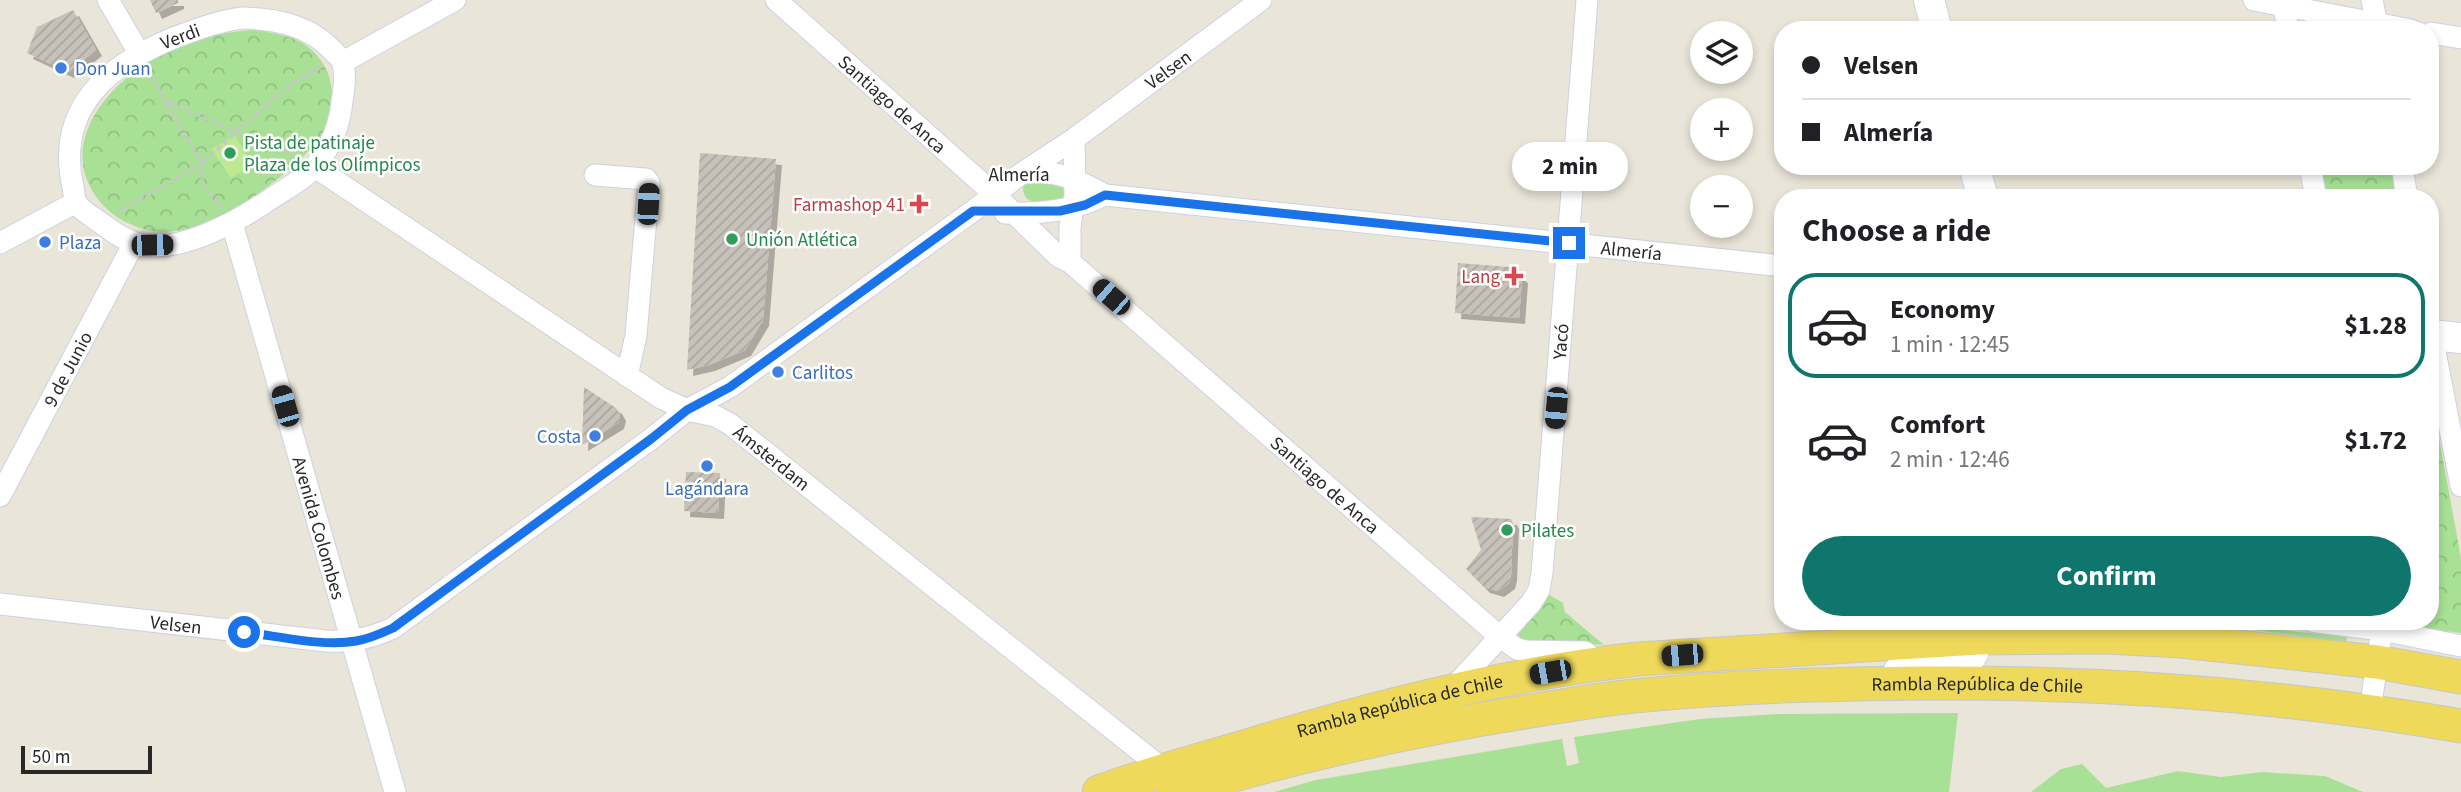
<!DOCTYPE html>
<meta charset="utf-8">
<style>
body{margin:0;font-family:"Source Sans 3",sans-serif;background:#f2f2f2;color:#202124;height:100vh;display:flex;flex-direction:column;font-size:26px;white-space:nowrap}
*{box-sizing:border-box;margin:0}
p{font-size:23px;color:#757577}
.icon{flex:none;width:38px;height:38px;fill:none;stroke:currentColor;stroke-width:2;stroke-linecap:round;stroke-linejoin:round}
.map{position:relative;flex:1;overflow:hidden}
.side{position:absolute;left:1774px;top:189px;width:665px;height:441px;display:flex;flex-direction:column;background:#fff;border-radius:28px;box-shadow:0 4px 10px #0003}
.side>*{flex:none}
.hud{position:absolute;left:1774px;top:21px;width:665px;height:154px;border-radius:28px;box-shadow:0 4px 10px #0003;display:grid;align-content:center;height:154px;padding:0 28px;background:#fff}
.buttons{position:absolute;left:1690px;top:21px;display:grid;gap:14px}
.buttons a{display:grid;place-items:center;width:63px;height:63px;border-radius:50%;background:#fff;box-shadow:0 4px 10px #0003;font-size:35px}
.scale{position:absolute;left:21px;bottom:18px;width:131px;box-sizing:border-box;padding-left:7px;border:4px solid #282828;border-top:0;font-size:19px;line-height:24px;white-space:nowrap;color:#282828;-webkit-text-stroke:5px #fff;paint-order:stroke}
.end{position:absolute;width:32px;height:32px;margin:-16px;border:9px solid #1a73e8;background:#fff;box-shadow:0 0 0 4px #fff}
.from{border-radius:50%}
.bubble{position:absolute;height:49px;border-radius:24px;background:#fff;box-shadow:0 4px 10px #0003;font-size:23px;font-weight:700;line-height:49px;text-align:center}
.car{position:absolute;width:21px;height:42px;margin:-21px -10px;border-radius:9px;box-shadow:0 0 5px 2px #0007;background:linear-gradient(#222 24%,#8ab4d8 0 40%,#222 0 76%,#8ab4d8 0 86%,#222 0)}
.hud b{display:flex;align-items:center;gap:24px;height:66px;font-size:26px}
.hud b+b{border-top:2px solid #e0e0e0}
.hud i{width:18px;height:18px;background:#202124}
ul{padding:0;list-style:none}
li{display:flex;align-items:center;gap:21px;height:105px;margin:0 14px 10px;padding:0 14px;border:4px solid transparent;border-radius:28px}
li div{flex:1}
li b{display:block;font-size:26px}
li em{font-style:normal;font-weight:700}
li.current{border-color:#0f766e}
li>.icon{width:63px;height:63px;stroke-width:1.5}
h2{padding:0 28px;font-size:32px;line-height:84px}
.action{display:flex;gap:14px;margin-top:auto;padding:14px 28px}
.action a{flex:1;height:80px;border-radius:42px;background:#0f766e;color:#fff;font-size:28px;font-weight:700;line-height:80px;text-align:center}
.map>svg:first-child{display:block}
</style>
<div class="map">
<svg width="2461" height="792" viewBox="0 0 2461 792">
<defs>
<pattern id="park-crowns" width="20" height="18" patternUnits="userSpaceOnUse" patternTransform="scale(1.75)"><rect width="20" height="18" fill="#a8e195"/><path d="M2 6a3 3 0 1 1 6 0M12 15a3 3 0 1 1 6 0" fill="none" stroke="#91c180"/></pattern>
<pattern id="building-hatch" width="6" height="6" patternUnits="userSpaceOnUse" patternTransform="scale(1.75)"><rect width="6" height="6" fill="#c6c1b9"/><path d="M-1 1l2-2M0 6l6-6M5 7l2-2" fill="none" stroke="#aaa69f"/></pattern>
<filter id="shadow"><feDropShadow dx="6" dy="6" stdDeviation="0" flood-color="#0004"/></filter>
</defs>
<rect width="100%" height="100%" fill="#eae5d9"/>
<path fill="#a8e195" d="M1036,179l30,8v13c-15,1 -43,10 -43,-13l5,-5z
M2013,621h187l146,16 1,3 -2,2 -115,-15 -61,-3z
M1958,713l-9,79h-675l42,-12 246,-41 5,27 12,-3 -5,-26 126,-18 77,-5z
M2082,764l24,24 72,-17 43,6 41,-5 63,4 38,16h-332l30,-23z"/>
<path fill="url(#park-crowns)" d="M258,30c14,3 29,5 41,11 14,7 25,21 30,35 4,14 5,34 -1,47 -17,41 -109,104 -152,108 -16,2 -32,0 -46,-7 -21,-9 -38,-27 -45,-50 -16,-56 48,-111 96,-129 25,-10 50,-14 77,-15z
M2318,166h74l7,32h-76z
M2431,394l30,164v75l-49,-6 -12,-6h31z
M1546,593l17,10 2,9 39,33c-28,-2 -67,5 -91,-7z"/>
<path fill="#bce991" d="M235,135l17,30 -21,13 -20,-29z"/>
<path fill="url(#building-hatch)" filter="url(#shadow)" d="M150,0h28v3l-22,10z
M73,10l23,40 -28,22 -41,-19 10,-26z
M700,153l76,6 -13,161 -18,30 -36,15 -22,5z
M1458,263l52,4 12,10 -3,41 -64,-5z
M584,387l32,21 4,7 -2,8 -36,22z
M686,472l34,1 -2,40 -34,-2z
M1471,517l40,2 2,4 -2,52 -2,8 -11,8 -14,-4 -18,-18 15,-19z"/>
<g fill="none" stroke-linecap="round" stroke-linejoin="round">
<g stroke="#cfd0e1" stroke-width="23">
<g id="street">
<path d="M108,0l31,53"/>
<path id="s1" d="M776,0l218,194 64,62 12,6 429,374 18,13 9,2 59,1 9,7"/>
<path d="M2254,0l157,30"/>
<path d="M2283,0l5,30"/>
<path d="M2372,0l6,30"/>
<path d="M242,18c34,1 68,7 92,34 3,3 8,7 9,12 3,11 1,26 -1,37 -2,23 -11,45 -25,63 -10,13 -28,23 -42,32 -33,23 -101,63 -142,46 -10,-3 -20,-10 -28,-16 -8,-7 -23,-14 -29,-23 -2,-4 -2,-12 -3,-16 -18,-80 36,-123 103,-150 22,-8 43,-16 66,-19z"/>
<path d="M2431,33l30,5"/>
<path d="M343,62l112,-62"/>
<path d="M2310,166l6,32"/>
<path d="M2402,166l5,32"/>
<path id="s2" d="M315,167l346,231 26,12 28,6 15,8 434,346"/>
<path id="s3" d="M1025,173c32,-4 52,7 80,22l678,71"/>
<path d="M595,175l51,4 3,4 -13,152 -9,41"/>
<path d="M1005,213c36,1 67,-2 100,-18"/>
<path id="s4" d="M232,223l163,569"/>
<path d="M0,243l76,-41"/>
<path d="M1070,262v-35l5,-32 -1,-56"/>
<path d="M2431,331l30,155"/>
<path id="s5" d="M0,496l134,-253"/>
<path id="s6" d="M0,604l326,37c25,1 43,-2 67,-13l258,-189 36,-29 43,-23 243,-176 49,-38 52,-34 187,-139"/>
<path d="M2311,621l71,9 79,16"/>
<path id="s7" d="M1451,690l80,-87 8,-13 3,-17 45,-573"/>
<path d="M2370,711l13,-90"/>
</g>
</g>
<g stroke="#cfd0e1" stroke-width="32">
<path id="secondary" d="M1929,0l8,30
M1974,166l9,32
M2431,335l30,3
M1898,672l67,-9c12,-9 13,-27 15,-42"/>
</g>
<g stroke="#c7c7c7" stroke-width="35">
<g id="primary">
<path id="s8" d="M1099,792c48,-18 98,-31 148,-46 128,-39 257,-72 391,-87l340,-21 129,-1 74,4 196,21 84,15"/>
<path id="s9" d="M1174,792c120,-36 240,-63 363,-82 32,-5 65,-11 97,-14 98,-10 196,-12 294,-13 179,-1 356,12 533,43"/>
</g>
</g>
<path stroke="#c7c7c7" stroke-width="3.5" stroke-dasharray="5 3.5" stroke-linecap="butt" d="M149,70l16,31 135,57
M166,103l36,60v18l20,27
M117,213l85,-50 78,-70 36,-24 8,-2"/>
<use href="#street" stroke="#fff" stroke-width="21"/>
<use href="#secondary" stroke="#fff" stroke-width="30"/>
<use href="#primary" stroke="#efd95a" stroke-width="33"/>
</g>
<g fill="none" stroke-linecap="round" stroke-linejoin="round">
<path stroke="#1a73e8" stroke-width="9" d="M244,632c34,4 79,15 112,9 13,-2 24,-7 37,-13l258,-189 36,-29 43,-23 243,-176h87l25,-6 20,-10 464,48"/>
</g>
<g fill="#3f7fe0" stroke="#fff" stroke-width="2.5">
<circle cx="61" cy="68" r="7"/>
<circle cx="45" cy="242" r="7"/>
<circle cx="778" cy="372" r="7"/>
<circle cx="595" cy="436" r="7"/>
<circle cx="707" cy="466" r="7"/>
</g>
<g fill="#2e9e5b" stroke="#fff" stroke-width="2.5">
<circle cx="230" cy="153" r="7"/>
<circle cx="732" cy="239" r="7"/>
<circle cx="1507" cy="530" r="7"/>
</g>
<g fill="#e0444e" stroke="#fff" stroke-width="2.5">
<path d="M915.5 193.5h7v7h7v7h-7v7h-7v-7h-7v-7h7z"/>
<path d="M1510.5 265.5h7v7h7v7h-7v7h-7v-7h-7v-7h7z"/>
</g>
<g text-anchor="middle" stroke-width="5" stroke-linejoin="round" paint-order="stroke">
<g font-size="19" fill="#282828" stroke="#fff">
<text transform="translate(180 36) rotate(-21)" y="7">Verdi</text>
<text dy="7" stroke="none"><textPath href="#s6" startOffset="1353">Velsen</textPath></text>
<text dy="7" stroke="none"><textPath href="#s1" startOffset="156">Santiago de Anca</textPath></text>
<text x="1019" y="181">Almería</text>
<text dy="7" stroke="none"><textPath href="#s3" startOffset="614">Almería</textPath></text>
<text dy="7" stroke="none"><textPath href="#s7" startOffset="383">Yacó</textPath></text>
<text dy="7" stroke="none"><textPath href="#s5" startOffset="144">9 de Junio</textPath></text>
<text dy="7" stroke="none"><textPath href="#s2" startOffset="544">Ámsterdam</textPath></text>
<text dy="7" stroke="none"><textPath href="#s1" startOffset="733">Santiago de Anca</textPath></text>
<text dy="7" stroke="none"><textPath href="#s4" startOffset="317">Avenida Colombes</textPath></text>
<text dy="7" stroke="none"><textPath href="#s6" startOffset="177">Velsen</textPath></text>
<text dy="7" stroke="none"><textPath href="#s9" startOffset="814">Rambla República de Chile</textPath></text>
<text dy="7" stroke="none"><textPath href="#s8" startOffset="313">Rambla República de Chile</textPath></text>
</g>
<g font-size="19" fill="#366cbe" stroke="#fff" text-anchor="start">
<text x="75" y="75">Don Juan</text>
<text x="59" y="249">Plaza</text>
<text x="792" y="379">Carlitos</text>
<text x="581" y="443" text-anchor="end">Costa</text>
<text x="707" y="495" text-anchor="middle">Lagándara</text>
</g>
<g font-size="19" fill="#27864d" stroke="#fff" text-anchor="start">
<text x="244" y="149">Pista de patinaje<tspan x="244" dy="22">Plaza de los Olímpicos</tspan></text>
<text x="746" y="246">Unión Atlética</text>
<text x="1521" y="537">Pilates</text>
</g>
<g font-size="19" fill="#be3a42" stroke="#fff" text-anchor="end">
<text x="905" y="211">Farmashop 41</text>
<text x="1500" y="283">Lang</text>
</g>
</g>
</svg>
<div class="buttons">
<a><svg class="icon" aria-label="layers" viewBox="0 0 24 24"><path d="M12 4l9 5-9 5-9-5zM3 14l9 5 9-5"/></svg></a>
<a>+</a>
<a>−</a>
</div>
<div class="scale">50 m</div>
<i class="end from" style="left:244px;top:632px"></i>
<i class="end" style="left:1569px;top:243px"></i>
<div class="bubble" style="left:1512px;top:142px;width:116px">2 min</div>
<i class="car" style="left:648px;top:204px;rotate:3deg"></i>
<i class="car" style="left:152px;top:245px;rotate:89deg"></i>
<i class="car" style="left:1111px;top:297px;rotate:311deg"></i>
<i class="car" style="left:285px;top:406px;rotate:344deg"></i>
<i class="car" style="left:1556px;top:408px;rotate:185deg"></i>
<i class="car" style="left:1682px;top:655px;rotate:265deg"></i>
<i class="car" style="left:1550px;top:672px;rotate:260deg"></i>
<div class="hud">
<b><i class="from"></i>Velsen</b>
<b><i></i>Almería</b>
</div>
<section class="side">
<h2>Choose a ride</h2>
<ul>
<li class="current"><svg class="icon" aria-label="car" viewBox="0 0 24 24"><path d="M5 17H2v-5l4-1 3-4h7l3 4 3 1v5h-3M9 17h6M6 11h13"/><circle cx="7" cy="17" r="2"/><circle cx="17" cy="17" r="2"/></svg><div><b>Economy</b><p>1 min · 12:45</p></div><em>$1.28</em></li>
<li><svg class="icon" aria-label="car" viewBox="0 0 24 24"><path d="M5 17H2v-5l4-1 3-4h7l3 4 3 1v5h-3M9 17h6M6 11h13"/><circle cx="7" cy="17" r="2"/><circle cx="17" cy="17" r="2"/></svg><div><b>Comfort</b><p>2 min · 12:46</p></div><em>$1.72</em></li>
</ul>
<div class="action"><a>Confirm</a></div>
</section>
</div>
